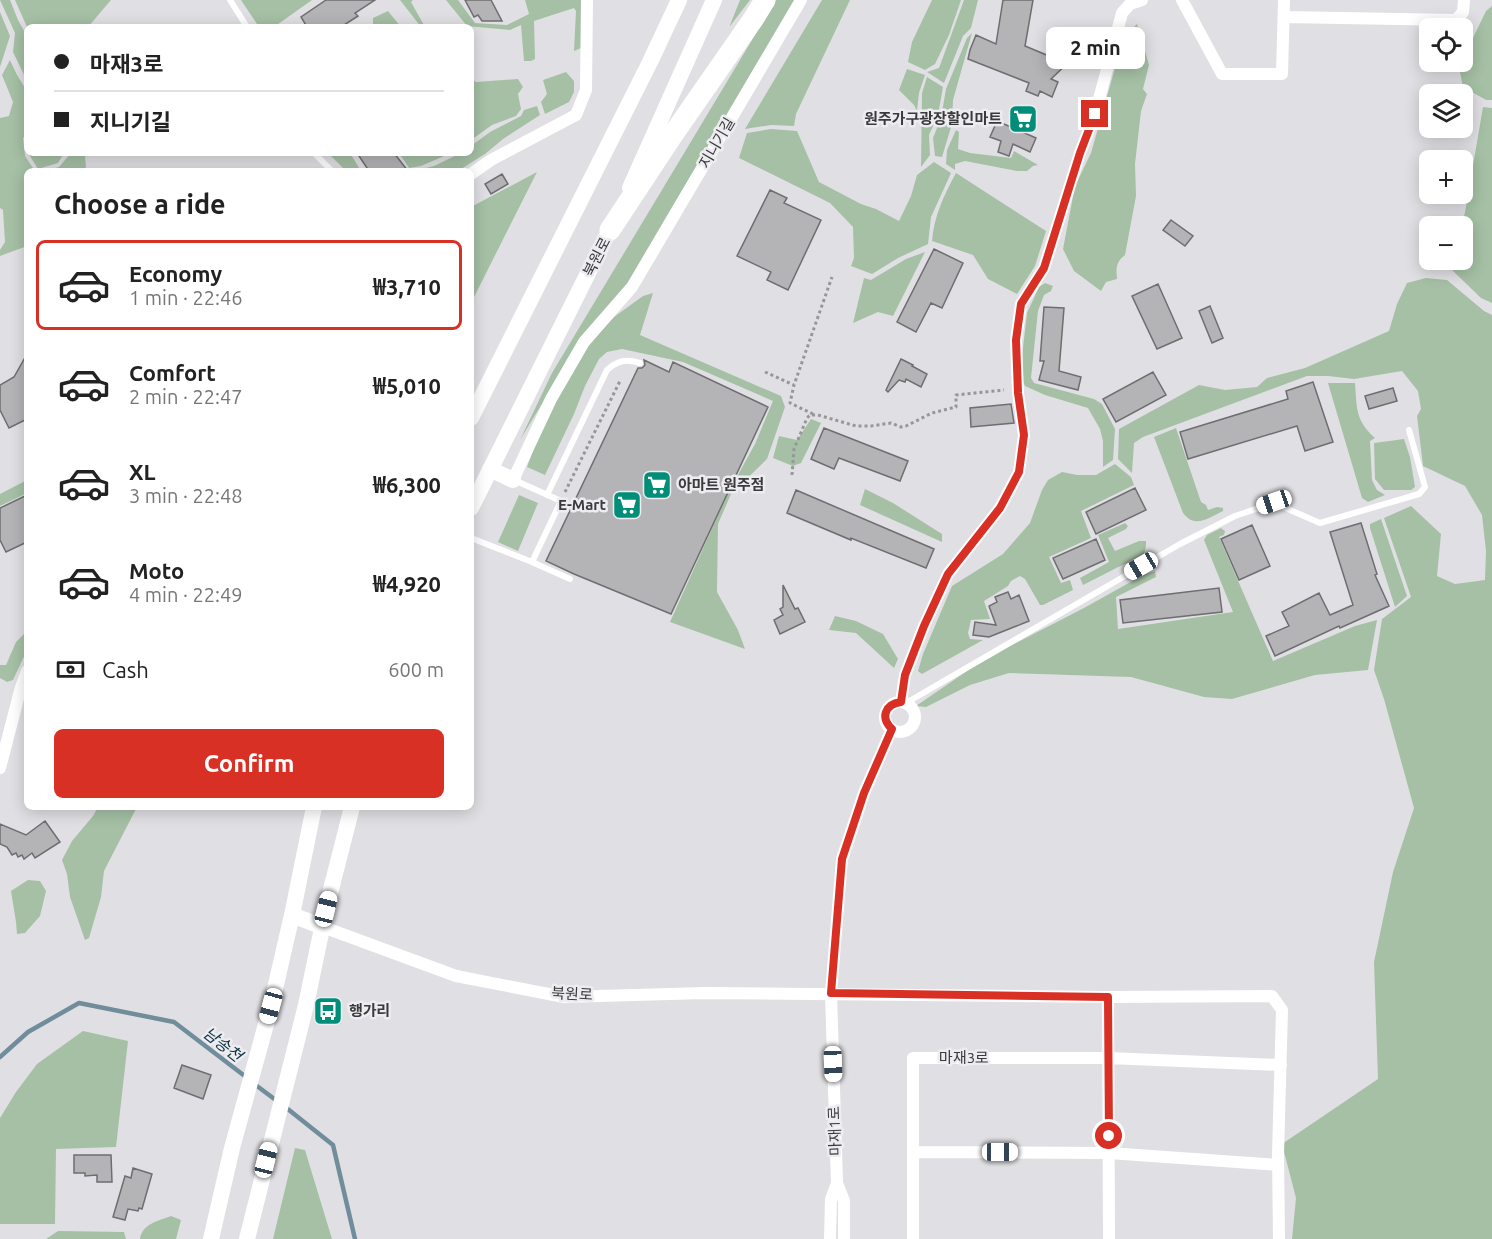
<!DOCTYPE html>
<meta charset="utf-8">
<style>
body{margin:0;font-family:Ubuntu,"Noto Sans KR",sans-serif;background:#f6f6f6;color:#222;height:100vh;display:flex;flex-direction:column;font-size:22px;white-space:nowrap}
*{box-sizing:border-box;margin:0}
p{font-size:20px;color:#767676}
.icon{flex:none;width:33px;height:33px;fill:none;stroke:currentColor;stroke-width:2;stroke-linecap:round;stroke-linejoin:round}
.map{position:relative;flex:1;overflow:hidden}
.drawer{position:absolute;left:24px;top:168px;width:450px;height:642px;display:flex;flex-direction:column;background:#fff;border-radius:9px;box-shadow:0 3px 15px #0003}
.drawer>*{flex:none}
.hud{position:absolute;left:24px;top:24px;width:450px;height:132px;border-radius:9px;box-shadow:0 3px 15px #0003;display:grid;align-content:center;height:132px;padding:0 30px;background:#fff}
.fabs{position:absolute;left:1419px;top:18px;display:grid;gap:12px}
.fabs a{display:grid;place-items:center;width:54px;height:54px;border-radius:9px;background:#fff;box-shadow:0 3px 15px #0003;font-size:30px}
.end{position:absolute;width:27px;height:27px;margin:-14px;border:8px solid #d93025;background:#fff;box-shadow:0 0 0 3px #fff}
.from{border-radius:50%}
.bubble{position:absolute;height:42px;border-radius:9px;background:#fff;box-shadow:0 3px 15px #0003;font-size:20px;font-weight:700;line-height:42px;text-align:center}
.car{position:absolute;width:18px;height:36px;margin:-18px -9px;border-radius:8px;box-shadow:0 0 4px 2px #0007;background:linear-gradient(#fff 24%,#345 0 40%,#fff 0 76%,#345 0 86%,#fff 0)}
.hud b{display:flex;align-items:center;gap:21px;height:57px;font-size:22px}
.hud b+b{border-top:2px solid #e0e0e0}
.hud i{width:15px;height:15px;background:#222}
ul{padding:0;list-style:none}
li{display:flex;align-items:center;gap:18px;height:90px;margin:0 12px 9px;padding:0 18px;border:3px solid transparent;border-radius:9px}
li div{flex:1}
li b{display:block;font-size:22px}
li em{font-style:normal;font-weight:700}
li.current{border-color:#d93025}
li>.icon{width:54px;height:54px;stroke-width:1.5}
h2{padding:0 30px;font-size:27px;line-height:72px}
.pay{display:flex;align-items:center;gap:15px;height:66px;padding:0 30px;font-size:22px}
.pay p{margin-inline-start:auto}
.button{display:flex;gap:12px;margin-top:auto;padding:12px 30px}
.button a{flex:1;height:69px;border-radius:9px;background:#d93025;color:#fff;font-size:24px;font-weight:700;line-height:69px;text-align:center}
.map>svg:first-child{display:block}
</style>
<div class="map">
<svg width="1492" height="1239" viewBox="0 0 1492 1239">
<rect width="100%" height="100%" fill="#e0e0e4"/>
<path fill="#a5c0a5" d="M0,0h10l8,20 9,16v45l-14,-29 2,-19z
M15,0h96l-23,27h-61z
M241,0h71l-38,27h-15z
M400,0h13l-2,2 14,25h-4z
M446,0h12l17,23 32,2 22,-11 -4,-14h59l-3,48 -7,3 2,-40 -2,-3 -40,13 1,38 -4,2h-7l-3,-36 -11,5 -43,-4z
M740,0h10l-20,26v-1z
M776,0h19l-90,152 -75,129 -48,57 -62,102 32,-67z
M822,0h28l-54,114 -2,12 -23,-1 -26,4z
M932,0h29l-12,35 -14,29 -10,6 -17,-8 4,-20z
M964,0h14l-7,28 -8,8 -19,47 -17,-11 12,-4z
M1492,6v94h-6l-23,-13 -4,-20 27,-56z
M388,11l13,16h-31l3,-3v-6z
M0,12l10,24 -10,31z
M1137,24l12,41 -6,24 4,5 -6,17 -6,53 1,32 -11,59c-9,7 -9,13 -8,24l-11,3 -5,9 -27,-20 -11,-22 12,-63 16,-33 33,-117z
M972,33l-19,67 -1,24 -10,33 -7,-1 -2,-18 8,-20 5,-29 21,-51z
M10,60l7,15 10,16v43l-4,4 2,18 10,15h-8v75l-27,10v-6l5,-8 -2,-32 -3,-2v-90l9,-2 4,-14 -11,-27z
M907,69l18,6 -6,18 -2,18 -3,-6 -15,-15z
M566,72l8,9v11l-5,10 -24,12 -4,-12 6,-8 -4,-14z
M927,77l16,10 -5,28 -9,20 1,20 -9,12 1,-74z
M471,79l5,3 42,-3 5,8 -5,7 3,15 -5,7 -24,9 -21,15z
M537,106l3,9 -37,24 -18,15 -27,17h-45l21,-5 27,-13h10v-7l19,-14 31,-16 3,-6z
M1483,107l9,1v195l-11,-5 -30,-29 2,-9h9v-34l3,-14z
M771,129l26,2 22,51 42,22 15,5 23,12 12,-25 6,-21 17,-13 17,11 -20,44 -3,27 -30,14 -26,16 -21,-8 3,-8 -1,-31 -23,-24 -91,-45 8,-25z
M956,130l3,2 -1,17 12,4 41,5 3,-7 24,14 -5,1 -6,5h-10l-52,-10 -10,3v6l-9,-6 1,-14z
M28,153h36l-6,10 -20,6z
M71,153h9l5,3 1,11 -3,4h-38l14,-4z
M328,153h22l11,18h-15z
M399,153h52l-30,13 -12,2z
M537,172l-66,131v-96z
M956,173l90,58 -11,35 -18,28 -29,-15 -15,-24 -41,-14c2,-25 12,-46 24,-68z
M925,252l-32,64 -15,-4 -25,11 11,-45 7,2 35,-21z
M1426,278l21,2 37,31 8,4v924h-200l4,-41 -14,-54 96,-65 -4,-117 19,-90 21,-64 -30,-109 -10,-29 8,-51 29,-22 -27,-79 27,-12 30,28 -4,42 18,8 30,-4 1,-29 -4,-36 -17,-29 -42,-20 -6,-50 4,-7 -3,-18 -16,-20 -48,8 -26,-3h-21l-164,61 -9,6 -2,30 -14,-14 1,-30 80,-44 26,5 32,-3 10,-9 38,-10 84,-37 8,-27 10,-21z
M1045,283l8,3 -2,5 -7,4 -6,16 -7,67 3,5 60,16 8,5 13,25 -2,31 -10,7v-26l-3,-12 -12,-21 -43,-13 -20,-9 -5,-12 7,-61 12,-26z
M653,293l-13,42 141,61 4,11 -18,52 -36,35 -13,30 -1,68 21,38 7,19 -75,-27 58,-129 27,-49 18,-43 -90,-39 -61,-13 -15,3 -8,7 -14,27 -11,28 -29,61 -18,-8 9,-24 27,-56 26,-44 25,-26 29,-21z
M1328,383h27c2,25 0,37 20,55l-5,3 2,39 5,10 8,5 -17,7 -6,-4z
M811,419l10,4 -20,40 -8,3 -20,-8 6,-22 18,4z
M1176,428l25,74 5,3 2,5 9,-3 6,1v3c-15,7 -28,18 -40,2l-29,-76z
M1404,439l6,18 5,30 -4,3h-27l-9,-11 -1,-36z
M1115,464l16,13 3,8 -53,26 10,27 -42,19 12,26 9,-3 3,10 -30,15h-3l-15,-26 -5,-3 -9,5 -3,5 -24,15 6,18 -19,1 -3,13 2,6 13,1 -61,34 -4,-3 5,-17 29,-68 51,-32 27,-31 12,-33 6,-10 14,-8 15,3h19z
M27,480v13l-27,13v-12z
M865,489l28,14 49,31v8l-82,-37z
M519,495l19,8 -20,48 -20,-9z
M1381,519l26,77 -12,11 -25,-79v-4z
M1125,523l3,3 -2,3 -18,9 7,13 24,-10h7v5l-2,8 -61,31 -3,-7 29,-16 -11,-27z
M1221,528l4,3 -1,4 -5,2 54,124 82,-35 22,-6 -9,50 -53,5 -83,24 -28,-2 -73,-20 -122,-4 -39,12 -44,22 -10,-1 54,-37 38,-22 76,-39 59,-33 12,-4 1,6 -40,20 2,32 115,-17 -29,-72 3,-5z
M835,616l21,5 27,13 15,25 -4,9 -38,-35 -27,-3z
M27,631v19l-14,30 -6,2 -7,-4v-13h6l10,-23z
M98,807h39l-33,64 -3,26 -12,41 -4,2 -15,-43 -3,-23 -5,-14 10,-19 21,-25z
M28,880l12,1 6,10 -6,25 -15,17 -8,1 -1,-12 -5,-31z
M83,1031l45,10 -12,106 -60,2 -1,75h-55v-106l16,-26 21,-28z
M295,1148l10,2 27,89h-59z
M171,1216l10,4 -5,19h-36c2,-15 18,-18 31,-23z
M58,1231l66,1 2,7h-80z"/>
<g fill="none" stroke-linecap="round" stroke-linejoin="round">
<path stroke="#718c9a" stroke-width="4.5" d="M0,1057l28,-25 51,-29 95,19 72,55
M253,1083l24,18
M284,1106l49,39 22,94"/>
</g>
<path fill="#b4b4b7" stroke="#6e6e71" stroke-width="1.5" d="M326,0h49l-20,13 3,3 -17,11h-34l-6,-10z
M465,0h26l11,21h-20l-4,-6 -4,2z
M1003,0h30l-8,46 24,10 9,-9 13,13 -20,19 7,3 -6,15 -12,-6 -2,5 -12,-5 3,-8 -61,-24 2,-9 6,-15 20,9z
M997,121l39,17 -6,14 -17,-8 -4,12 -11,-4 3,-11 -11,-4z
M357,153h37l14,18h-39z
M502,174l6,10 -17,10 -6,-10z
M770,190l17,8 -3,5 37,17 -33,70 -21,-10 4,-8 -34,-16z
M1171,220l22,16 -8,10 -22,-16z
M934,249l29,14 -21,45 -11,-5 -15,29 -19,-10z
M1158,284l24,54 -25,11 -25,-53z
M1210,306l13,32 -11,5 -13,-32z
M1044,307l20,1 -5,63 22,6 -3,13 -39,-10 5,-19h-4z
M27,354v65l-18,9 -9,-18v-25l14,-8z
M901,359l12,6 -1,1 15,8 -6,13 -15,-8 -1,3 -6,-2 -11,12 -2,-2z
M644,360l25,12 4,-10 95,45 -97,207 -97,-40 -28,-13 92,-193h4l3,-3z
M1153,372l13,23 -50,27 -13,-23z
M1313,382l20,60 -28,9 -8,-25 -109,33 -8,-27 108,-33 -2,-8z
M1393,388l4,13 -28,8 -4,-13z
M1011,404l3,19 -43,4 -1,-19z
M824,428l84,33 -8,20 -61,-23 -5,11 -23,-10z
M1135,488l11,22 -50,24 -10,-22z
M796,490l138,59 -8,19 -75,-30v2l-64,-27z
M27,495v47l-21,10 -6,-12v-32z
M1361,523l16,51 -2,1 14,31 -49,22 -1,-2 -64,30 -9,-20 23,-10 -7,-14 37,-19 11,22 23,-10 -23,-73z
M1252,525l18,41 -31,14 -18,-41z
M1096,539l9,21 -42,19 -10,-21z
M783,585l12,24 3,-1 7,14 -25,12 -6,-14 9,-5 -3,-6 3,-2z
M1219,588l3,24 -99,11 -3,-23z
M1008,592l3,7 8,-4 10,26 -40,16 -16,-2 2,-13 21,3 -7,-19 8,-4 -2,-5z
M45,821l15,21 -25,16 -3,-5 -8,6 -2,-4 -4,2 -2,-4 -4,2 -5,-8 -7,-3v-20l26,11z
M182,1065l29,10 -8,24 -29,-11z
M74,1155h37l1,27h-15v-7l-12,1v-3h-11z
M133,1168l19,6 -10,35 -3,-1 -1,3 -10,-2 -3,11 -12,-3 12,-41 6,2z"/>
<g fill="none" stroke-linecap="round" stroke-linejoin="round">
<path stroke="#97979a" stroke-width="3" stroke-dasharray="3 3" stroke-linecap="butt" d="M765,372l29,13
M813,414l-23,-11 4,-18 38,-108
M792,475l2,-26 13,-31 3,-3h8l38,11h15l20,-3 10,4 5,-1 26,-13 24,-6v-12l48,-5
M565,492l55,-111"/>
<path stroke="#fff" stroke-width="6" d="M230,0l17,27
M314,153l18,18
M514,480l47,21 -29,61
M547,495l60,-125c11,-10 19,-11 33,-7
M471,538l61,24 38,17
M906,703l274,-159 55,-28 39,-13 46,20 99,-29 6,-7 -16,-57"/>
<path stroke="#fff" stroke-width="12" d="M1182,0l40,74h60l2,-74
M1284,17l172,3 7,-8 1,-12
M471,174l20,-14 85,-45 10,-25 1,-90
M513,480l38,-81 33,-57 48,-55 169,-287
M901,702l4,-27 19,-49 24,-52 52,-66 19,-36 5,-37 -6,-42 -2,-53 5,-36 23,-36 36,-115 15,-39 27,-101 8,-9 12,-4
M885 717a15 15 0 1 1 30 0a15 15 0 1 1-30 0Z
M0,768l21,-81 6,-16
M323,927l133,49 108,21 141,-4 403,4 164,-1 10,14 -4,145 1,84
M1108,997l1,242
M913,1152l196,1 169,12
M830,1239l1,-40 6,-16
M844,1239v-38l-7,-18 -6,-190 11,-134 22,-66 28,-64
M913,1239v-181h195l173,7"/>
<path stroke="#fff" stroke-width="16" d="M630,188l84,-188
M471,418l179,-356 29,-62
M490,469l23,11
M471,508l144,-289
M292,915l31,12
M211,1239l21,-91 39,-142 21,-91 22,-108
M247,1239l59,-234 20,-96 26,-102"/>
<path stroke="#fff" stroke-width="21" d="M610,230l62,-94 82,-118 11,-18"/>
</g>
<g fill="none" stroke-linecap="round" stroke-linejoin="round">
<path stroke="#d93025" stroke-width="8" d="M1095,114l-15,39 -36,115 -23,36 -5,36 2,53 6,42 -5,37 -19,36 -52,66 -24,52 -19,49 -4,27c-16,2 -21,16 -9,27l-28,64 -22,66 -11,134 277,4 1,139"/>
</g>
<defs>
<g id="supermarket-square" transform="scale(1.5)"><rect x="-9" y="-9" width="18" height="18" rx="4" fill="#008e78" stroke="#ededf1"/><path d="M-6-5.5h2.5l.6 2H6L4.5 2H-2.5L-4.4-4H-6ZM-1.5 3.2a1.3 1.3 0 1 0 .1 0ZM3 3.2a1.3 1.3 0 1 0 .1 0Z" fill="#fff"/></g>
<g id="bus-square" transform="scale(1.5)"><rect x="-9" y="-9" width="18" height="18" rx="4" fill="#008e78" stroke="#ededf1"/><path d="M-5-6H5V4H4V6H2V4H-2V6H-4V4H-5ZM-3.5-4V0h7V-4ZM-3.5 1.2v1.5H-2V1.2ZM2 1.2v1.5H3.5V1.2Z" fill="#fff"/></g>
</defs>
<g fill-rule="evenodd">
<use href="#supermarket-square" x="1023" y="119"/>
<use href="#supermarket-square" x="657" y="485"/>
<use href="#supermarket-square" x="627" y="505"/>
<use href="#bus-square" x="328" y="1011"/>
</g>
<g text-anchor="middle" stroke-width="5" stroke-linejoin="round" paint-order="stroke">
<g font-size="15" font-weight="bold" fill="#3a3a3b" stroke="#ededf1" text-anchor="end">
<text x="1002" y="124">원주가구광장할인마트</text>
<text x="678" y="490" text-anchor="start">아마트 원주점</text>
<text x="606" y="510">E-Mart</text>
<text x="349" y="1016" text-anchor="start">행가리</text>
</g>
<g font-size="15" fill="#3a3a3b" stroke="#ededf1">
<text transform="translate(717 143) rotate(-60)" y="5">지니기길</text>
<text transform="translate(597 257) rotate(-63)" y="5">북원로</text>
<text transform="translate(572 994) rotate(3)" y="5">북원로</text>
<text x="964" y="1063">마재3로</text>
<text transform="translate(835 1131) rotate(-92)" y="5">마재1로</text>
</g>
<g font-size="16" font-style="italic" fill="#0c3140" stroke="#ededf1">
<text transform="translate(223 1044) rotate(38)" y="6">남송천</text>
</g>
</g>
</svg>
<div class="fabs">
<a><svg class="icon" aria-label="locate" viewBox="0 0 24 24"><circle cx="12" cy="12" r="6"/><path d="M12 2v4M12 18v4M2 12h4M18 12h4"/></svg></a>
<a><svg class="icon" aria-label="layers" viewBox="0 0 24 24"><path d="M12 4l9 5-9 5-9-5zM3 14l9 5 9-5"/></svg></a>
<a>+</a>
<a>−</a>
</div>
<i class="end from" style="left:1109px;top:1136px"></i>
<i class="end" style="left:1095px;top:114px"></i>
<div class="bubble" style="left:1046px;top:27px;width:99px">2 min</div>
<i class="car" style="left:1274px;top:502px;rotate:251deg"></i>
<i class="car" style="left:1141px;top:566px;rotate:240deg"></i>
<i class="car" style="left:326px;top:909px;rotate:14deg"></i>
<i class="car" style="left:271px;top:1006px;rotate:195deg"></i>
<i class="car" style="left:833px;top:1064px;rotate:178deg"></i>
<i class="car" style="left:1000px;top:1152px;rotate:90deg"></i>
<i class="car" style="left:266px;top:1160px;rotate:14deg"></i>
<div class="hud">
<b><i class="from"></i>마재3로</b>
<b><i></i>지니기길</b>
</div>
<section class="drawer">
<h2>Choose a ride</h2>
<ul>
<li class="current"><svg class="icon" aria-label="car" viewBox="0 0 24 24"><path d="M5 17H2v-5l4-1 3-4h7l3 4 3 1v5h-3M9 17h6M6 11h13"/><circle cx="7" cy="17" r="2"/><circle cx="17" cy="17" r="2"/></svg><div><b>Economy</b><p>1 min · 22:46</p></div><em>₩3,710</em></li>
<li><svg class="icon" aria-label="car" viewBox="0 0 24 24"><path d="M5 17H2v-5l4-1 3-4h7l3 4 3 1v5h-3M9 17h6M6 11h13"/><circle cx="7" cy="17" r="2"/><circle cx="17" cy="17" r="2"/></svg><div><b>Comfort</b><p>2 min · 22:47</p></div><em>₩5,010</em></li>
<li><svg class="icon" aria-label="car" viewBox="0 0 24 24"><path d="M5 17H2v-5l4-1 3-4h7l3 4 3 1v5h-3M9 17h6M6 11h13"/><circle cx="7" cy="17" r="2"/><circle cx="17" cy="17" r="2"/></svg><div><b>XL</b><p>3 min · 22:48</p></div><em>₩6,300</em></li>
<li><svg class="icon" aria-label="car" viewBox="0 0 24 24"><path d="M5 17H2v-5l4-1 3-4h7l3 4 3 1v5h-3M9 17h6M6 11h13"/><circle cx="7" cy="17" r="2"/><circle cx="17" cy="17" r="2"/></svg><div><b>Moto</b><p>4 min · 22:49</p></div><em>₩4,920</em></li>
</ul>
<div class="pay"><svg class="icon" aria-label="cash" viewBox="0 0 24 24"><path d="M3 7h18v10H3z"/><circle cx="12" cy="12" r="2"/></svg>Cash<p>600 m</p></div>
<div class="button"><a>Confirm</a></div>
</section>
</div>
